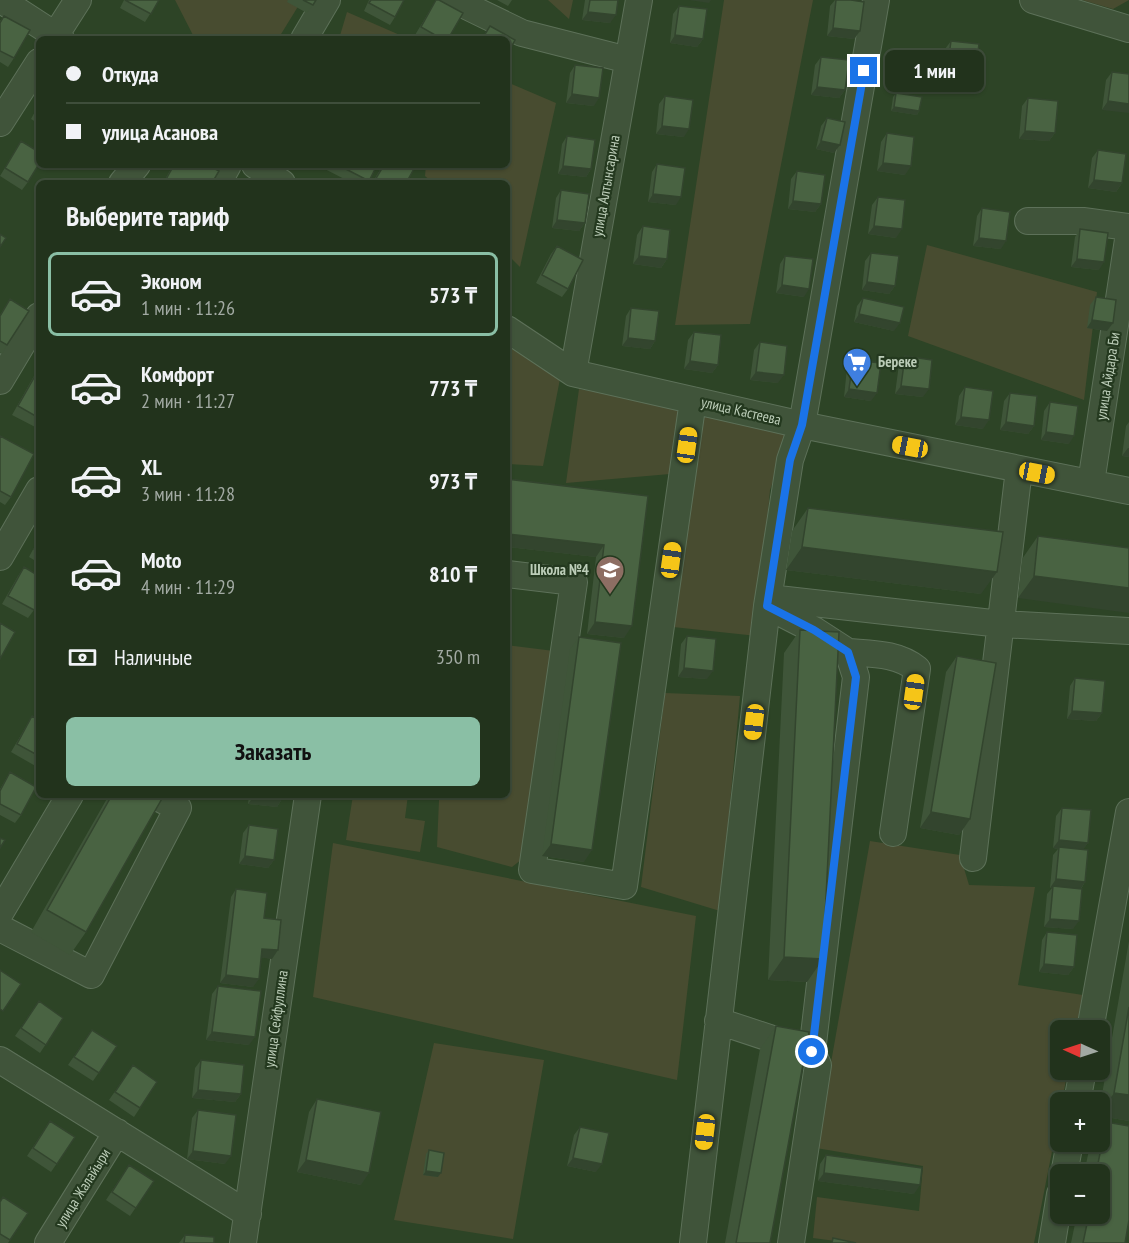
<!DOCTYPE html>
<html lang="ru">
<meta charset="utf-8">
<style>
body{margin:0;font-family:"PT Sans Narrow",sans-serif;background:#2a3b25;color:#f1f3f6;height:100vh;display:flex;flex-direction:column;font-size:22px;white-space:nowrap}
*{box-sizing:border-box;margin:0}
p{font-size:20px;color:#a2aaa3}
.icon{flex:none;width:33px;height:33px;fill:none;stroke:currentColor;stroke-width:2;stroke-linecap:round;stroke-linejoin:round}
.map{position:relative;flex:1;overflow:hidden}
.panel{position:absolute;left:36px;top:180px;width:474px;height:618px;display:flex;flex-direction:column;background:#22331c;border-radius:9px;box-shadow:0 2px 4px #0004,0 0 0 2px #3f4e3b}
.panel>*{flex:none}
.hud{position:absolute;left:36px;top:36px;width:474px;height:132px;border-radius:9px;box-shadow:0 2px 4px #0004,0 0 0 2px #3f4e3b;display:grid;align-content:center;height:132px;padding:0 30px;background:#22331c}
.needle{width:39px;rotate:273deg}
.controls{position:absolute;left:1050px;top:1020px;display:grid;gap:12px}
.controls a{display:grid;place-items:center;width:60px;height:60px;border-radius:9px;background:#22331c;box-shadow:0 2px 4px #0004,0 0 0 2px #3f4e3b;font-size:30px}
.end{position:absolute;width:27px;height:27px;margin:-14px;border:8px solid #1a73e8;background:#fff;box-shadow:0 0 0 3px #fff}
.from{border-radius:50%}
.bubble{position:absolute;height:42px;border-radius:9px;background:#22331c;box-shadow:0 2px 4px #0004,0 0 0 2px #3f4e3b;font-size:20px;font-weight:700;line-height:42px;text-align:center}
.car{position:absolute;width:18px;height:36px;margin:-18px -9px;border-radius:8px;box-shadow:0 0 4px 2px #0007;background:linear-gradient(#f5c518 24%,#345 0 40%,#f5c518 0 76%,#345 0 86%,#f5c518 0)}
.hud b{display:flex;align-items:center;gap:21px;height:57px;font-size:22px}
.hud b+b{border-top:2px solid #3f4e3b}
.hud i{width:15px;height:15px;background:#f1f3f6}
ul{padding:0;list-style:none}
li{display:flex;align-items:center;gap:18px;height:84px;margin:0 12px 9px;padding:0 18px;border:3px solid transparent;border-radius:9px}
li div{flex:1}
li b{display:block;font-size:22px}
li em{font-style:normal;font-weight:700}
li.active{border-color:#8abfa5}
li>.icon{width:54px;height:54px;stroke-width:1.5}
h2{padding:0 30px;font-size:27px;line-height:72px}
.pay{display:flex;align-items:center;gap:15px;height:66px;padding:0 30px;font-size:22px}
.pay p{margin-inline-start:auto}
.action{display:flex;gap:12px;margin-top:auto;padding:12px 30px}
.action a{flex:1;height:69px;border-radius:9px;background:#8abfa5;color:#111;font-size:24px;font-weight:700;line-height:69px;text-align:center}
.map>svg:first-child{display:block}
</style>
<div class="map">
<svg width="1129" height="1243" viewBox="0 0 1129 1243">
<rect width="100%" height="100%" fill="#2d4426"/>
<path fill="#484c30" d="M175,0h127l-24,39h-83z
M548,0h25l-4,19z
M724,0h89l-63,324 -75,1z
M1082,0h47l-16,9z
M347,12l62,27h-70z
M507,82l49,21 -36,164 -13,-13v-71h-74l-8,-7 1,-11h81z
M927,245l170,47 -13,108 -176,-64z
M507,346l53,33 -17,87 -36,-2z
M579,389l102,18 -11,67 -104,9z
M700,414l90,19 -20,57 -13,146 -84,-9z
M507,645l47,6 -28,205 -14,11 -75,-20 2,-47 -21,-1v-4h89z
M665,693l75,3 -20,215 -79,-24z
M353,795l20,3 1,-3h34l-3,23 20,3 -5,31 -74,-12z
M870,841l90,14 9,30 66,2 -17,98 65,10 -7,35h-16v40h8l-34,173h-184l-37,-5 4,-41 102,14 4,-45 -107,-18z
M333,843l363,73 -19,164 -364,-83z
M434,1043l110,17 -31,179 -119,-19z"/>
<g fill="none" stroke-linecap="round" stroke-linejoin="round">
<g stroke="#5d7159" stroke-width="28">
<path id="minor" d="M1,0l60,39
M454,0l68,33 106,27
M1033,0l96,29
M53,39l25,-39
M304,39l23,-39
M0,123l39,-61
M255,165l27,18
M122,183l15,-18
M218,183l10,-18
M1028,221h55l46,6
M507,329l66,44 229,52 327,66
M573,373l66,-373
M0,381l39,-65
M1091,483l38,-250
M0,557l39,-67
M507,574l67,8 -42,288 92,16 69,-486
M769,598l232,26 128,7
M767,606l47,24 34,22 8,25 -44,375
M848,652c24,2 49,1 69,17l-24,164
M973,858l46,-389
M0,913l70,-118
M0,928l91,47 87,-167 -25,-13
M718,1021l94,31 6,13 -27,178
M1090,1030l39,-218
M0,1060l248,154
M1077,1102l6,-32
M1064,1174l6,-32
M48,1243l69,-111
M243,1243l65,-448
M693,1243l74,-637 23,-146 12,-35 74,-425
M1052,1243l8,-49"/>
</g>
<use href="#minor" stroke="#40543a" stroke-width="26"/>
</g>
<path fill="#3f5539" d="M124,0h35l-14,22 -25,-14z
M288,0h28l-9,13 -20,-11z
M369,0h35l-9,17 -5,8 -26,-14z
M436,0l12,39h-26l-7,-4z
M497,0h15l-4,6z
M585,0h33l-8,23 -28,-3z
M835,0h16l9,31 -6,8 -27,-3 3,-30z
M679,6l24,33 -6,8 -27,-4 3,-29z
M4,16l10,42 -6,9 -8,-5v-41z
M951,41l18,41 -28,-4 4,-29z
M821,57l24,33 -6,8 -28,-3 4,-30z
M575,65l19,41 -28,-3 4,-30z
M1112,72l17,2 -27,36 4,-30z
M896,93l23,18 -2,4 -26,-4 2,-14z
M665,96l19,41 -28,-3 3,-30z
M1028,98l27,35 -6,8 -30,-2 3,-33z
M39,104v20l-8,-5z
M827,118l7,35 -18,-4 5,-23z
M887,133l18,42 -28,-4 4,-29z
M567,136l24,33 -5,8 -28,-3 4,-30z
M21,141l7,41 -6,8 -22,-14z
M1098,150l24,33 -6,9 -28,-4 4,-30z
M657,164l19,41 -28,-3 4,-30z
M173,165h35l4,18h-49z
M322,165h55l-10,18h-15l-31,-16z
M383,165h29l-6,18h-34z
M797,171l24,33 -6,8 -27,-3 3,-30z
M561,190l24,33 -6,8 -27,-3 4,-30z
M878,197l18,41 -28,-4 4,-29z
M982,208l19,41 -28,-3 4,-30z
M643,226l24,33 -6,9 -28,-4 4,-29z
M1080,229l19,41 -28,-3 4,-30z
M557,246l11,43 -6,8 -26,-14 15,-29z
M871,253l24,33 -6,8 -27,-4 3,-29z
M785,256l19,41 -28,-4 4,-29z
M1096,297l17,26 -6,8 -20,-3 3,-23z
M863,298l31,33 -40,-9 3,-16z
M10,299l-3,46 -5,9 -2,-2v-37z
M631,308l24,33 -5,8 -28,-3 4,-30z
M694,332l24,33 -6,8 -28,-4 4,-29z
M760,342l18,41 -28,-3 4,-30z
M905,356l18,41 -28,-3 4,-30z
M853,360l18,41 -27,-4 3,-29z
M39,367v62l-27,-14z
M965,387l18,42 -28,-4 4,-29z
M1010,393l24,33 -6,8 -28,-4 4,-29z
M1050,402l19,42 -28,-4 3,-29z
M1129,422v35l-7,-1 4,-30z
M0,436l11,61 -6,8 -5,-3z
M507,479l141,17 -24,142 -37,-4 9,-77 -89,-10z
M808,508l173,86 -195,-24 6,-39z
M1038,536l91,12 -111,50 4,-39z
M39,538v25l-10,-6z
M24,567l10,43 -6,8 -26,-14 16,-28z
M800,630l23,329 -16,23 -39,-2 16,-327z
M687,636l20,43 -29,-2 3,-33z
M579,637l5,225 -42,-6 28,-207z
M957,656l13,163 -11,16 -39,-7 26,-156z
M1075,678l27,35 -6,8 -29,-2 3,-33z
M32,716l7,4v48l-28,-16z
M10,772l11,43 -6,8 -15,-8v-26z
M109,795h55l-78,137 -16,23 -39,-23z
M249,795h34l-1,4 -5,8 -29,-3z
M1062,808l26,35 -5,6 2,33 -4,7 -8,40 -29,-2 3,-33 5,-6h-2l3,-33 5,-6 -5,-1 3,-32z
M249,825l25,35 -6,8 -29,-4 4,-31z
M236,889l28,29 14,32 -6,9 -11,-2 -8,30 -33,-4 11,-86z
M1047,932l27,35 -6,8 -29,-3 3,-32z
M1129,941v180l-29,-5v-10z
M218,986l31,59 -43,-5 6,-46z
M39,1001l24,17 -23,35 -25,-17z
M776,1026l-6,217h-45l35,-194z
M92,1030l25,16 -24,35 -25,-16z
M201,1060l40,34 -6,8 -43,-4 3,-30z
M133,1065l24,17 -23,35 -25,-17z
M317,1099l44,86 -64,-13 12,-60z
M198,1110l27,54 -38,-5 5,-41z
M50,1121l25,16 -24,35 -24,-16z
M1106,1122l19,121h-54l6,-29h23v-40h-16l6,-29 2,-3h8v-11z
M580,1127l16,45 -29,-6 7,-31z
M429,1150l9,27 -15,-2 3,-21z
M826,1155l88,39 -96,-13 2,-17z
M129,1165l25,16 -24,35 -24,-16z
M0,1201l28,12 -20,30h-8z
M185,1235l29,8h-35z"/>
<path fill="#33452e" d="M689,0h22l-2,3z
M588,12l28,3 -6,8 -28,-3z
M833,28l27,3 -6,8 -27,-3z
M675,35l28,4 -6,8 -27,-4z
M947,70l28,4 -6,8 -28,-4z
M817,87l28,3 -6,8 -28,-3z
M572,94l27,4 -5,8 -28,-3z
M1108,101l21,3v9l-27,-3z
M894,107l25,4 -2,4 -26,-4z
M662,126l27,3 -5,8 -28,-3z
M1025,131l30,2 -6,8 -30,-2z
M821,141l19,4 -6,8 -18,-4z
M883,163l28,3 -6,9 -28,-4z
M563,166l28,3 -5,8 -28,-3z
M1094,180l28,3 -6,9 -28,-4z
M653,194l28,3 -5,8 -28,-3z
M793,201l28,3 -6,8 -27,-3z
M557,220l28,3 -6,8 -27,-3z
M874,226l28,3 -6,9 -28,-4z
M979,238l27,3 -5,8 -28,-3z
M639,256l28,3 -6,9 -28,-4z
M1077,259l27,3 -5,8 -28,-3z
M867,282l28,4 -6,8 -27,-4z
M782,285l27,4 -5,8 -28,-4z
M859,314l41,9 -6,8 -40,-9z
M1092,320l21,3 -6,8 -20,-3z
M628,338l27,3 -5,8 -28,-3z
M690,361l28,4 -6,8 -28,-4z
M756,372l28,3 -6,8 -28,-3z
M901,386l28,3 -6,8 -28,-3z
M849,389l28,4 -6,8 -27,-4z
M961,417l28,3 -6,9 -28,-4z
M1006,422l28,4 -6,8 -28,-4z
M1046,432l28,4 -5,8 -28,-4z
M1128,448h1v9l-7,-1z
M507,534l97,11 -8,12 -89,-10z
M802,547l195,25 -16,22 -195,-24z
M1034,576l95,12v25l-111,-15z
M595,622l37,4 -8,12 -37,-4z
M684,668l29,3 -6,8 -29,-2z
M1072,711l30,2 -6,8 -29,-2z
M254,796l28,3 -5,8 -29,-3z
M931,812l39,7 -11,16 -39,-7z
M1059,840l29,3 -6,8 -23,-4 -1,2 -5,-1z
M551,844l41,6 -8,12 -42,-6z
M245,856l29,4 -6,8 -29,-4z
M1056,879l29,3 -5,8 -30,-2z
M1050,919l29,2 -6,8 -29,-2z
M262,949l16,1 -6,9 -15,-2z
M784,957l39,2 -16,23 -39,-2z
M1044,964l30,3 -6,8 -29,-3z
M226,975l33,4 -6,8 -33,-4z
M212,1032l43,5 -6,8 -43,-5z
M198,1090l43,4 -6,8 -43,-4z
M1114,1093l15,2v26l-29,-5v-3z
M193,1151l38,5 -6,8 -38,-5z
M573,1158l29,6 -6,8 -29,-6z
M306,1160l63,13 -8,12 -64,-13z
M426,1171l15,2 -3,4 -15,-2z
M824,1173l96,12 -6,9 -96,-13z"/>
<path fill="#496342" stroke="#33452e" stroke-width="1.5" d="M125,0h34l-8,14z
M303,0h13l-3,5z
M371,0h33l-9,17 -26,-14z
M436,0h3l24,13 -15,26h-6l-21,-12z
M590,0h28l-2,15 -28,-3z
M836,0h15l13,2 -4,29 -27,-3z
M679,6l28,3 -4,30 -28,-4z
M4,16l26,14 -16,28 -14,-7v-28z
M490,26l25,14 -8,15v-16h-25z
M194,36l7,3h-9z
M951,41l28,3 -4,30 -28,-4z
M821,57l28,3 -4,30 -28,-3z
M575,65l28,3 -4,30 -27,-4z
M1112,72l17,2v30l-21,-3z
M896,93l26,4 -3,14 -25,-4z
M665,96l28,4 -4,29 -27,-3z
M1028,98l30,3 -3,32 -30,-2z
M827,118l18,4 -5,23 -19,-4z
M887,133l27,4 -3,29 -28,-3z
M567,136l28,4 -4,29 -28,-3z
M21,141l18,11v12l-11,18 -23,-14z
M1098,150l28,4 -4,29 -28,-3z
M657,164l28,4 -4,29 -28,-3z
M174,165h34l11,6 -7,12h-48z
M338,165h39l-8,16z
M384,165h28l3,2 -9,16h-25l-6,-3z
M797,171l28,4 -4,29 -28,-3z
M561,190l28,4 -4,29 -28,-3z
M878,197l27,3 -3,29 -28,-3z
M982,208l28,4 -4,29 -27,-3z
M643,226l27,4 -3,29 -28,-3z
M1080,229l28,4 -4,29 -27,-3z
M0,234l6,4 -6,9z
M557,246l26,14 -15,29 -26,-14z
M871,253l28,3 -4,30 -28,-4z
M785,256l28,3 -4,30 -27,-4z
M1096,297l20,3 -3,23 -21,-3z
M863,298l41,9 -4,16 -41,-9z
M10,299l19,12 -22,34 -7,-4v-25z
M631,308l28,3 -4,30 -27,-3z
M694,332l27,3 -3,30 -28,-4z
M760,342l27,4 -3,29 -28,-3z
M905,356l27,4 -3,29 -28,-3z
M853,360l28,3 -4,30 -28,-4z
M39,369v49l-21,-12z
M965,387l28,4 -4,29 -28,-3z
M1010,393l27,3 -3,30 -28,-4z
M1050,402l28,4 -4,30 -28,-4z
M0,436l34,18 -23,43 -11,-6z
M507,479l141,17 -16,130 -37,-4 9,-77 -97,-11z
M808,508l195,24 -6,40 -195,-25z
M1038,536l91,12v40l-95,-12z
M39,541v11l-5,-3z
M24,567l15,9v26l-5,8 -26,-14z
M0,623l15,9 -15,27z
M800,630l39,2 -16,327 -39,-2z
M687,636l29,3 -3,32 -29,-3z
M579,637l42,6 -29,207 -41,-6z
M957,656l39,7 -26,156 -39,-7z
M1075,678l30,3 -3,32 -30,-2z
M32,716l7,4v36l-22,-12z
M10,772l26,15 -15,28 -21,-11v-13z
M112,795h52l-78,137 -39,-22z
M254,795h29l-1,4z
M1062,808l29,2 -3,33 -29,-3z
M249,825l29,4 -4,31 -29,-4z
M0,838l5,2 -5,8z
M1059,847l29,3 -3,32 -29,-3z
M1053,886l29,3 -3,32 -29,-2z
M236,889l31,4 -3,25 17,2 -3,30 -16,-1 -3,30 -33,-4z
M1047,932l30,3 -3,32 -30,-3z
M0,970l21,14 -18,27 -3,-2z
M218,986l43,5 -6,46 -43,-5z
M39,1001l24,17 -17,27 -25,-17z
M1129,1007v88l-15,-2z
M776,1026l33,6 -39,211h-34z
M92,1030l25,16 -18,27 -25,-16z
M201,1060l43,5 -3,29 -43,-4z
M133,1065l24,17 -17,26 -25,-16z
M317,1099l64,13 -12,61 -63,-13z
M198,1110l38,5 -5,41 -38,-5z
M50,1121l25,16 -18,27 -24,-16z
M1106,1122l23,4v94l-4,23h-42l6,-29h11v-40h-4z
M580,1127l29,6 -7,31 -29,-6z
M429,1150l15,3 -3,20 -15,-2z
M826,1155l96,13 -2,17 -96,-12z
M129,1165l25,16 -18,27 -24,-16z
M3,1197l25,16 -18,27 -10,-6v-32z
M185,1235l29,2v6h-30z
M833,1238l23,5h-24z"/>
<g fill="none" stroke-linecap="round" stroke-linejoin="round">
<path stroke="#1a73e8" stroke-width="8" d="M812,1052l44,-375 -8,-25 -34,-22 -47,-24 23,-146 12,-35 62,-354"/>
</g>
<defs>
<g id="supermarket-pin" transform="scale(1.5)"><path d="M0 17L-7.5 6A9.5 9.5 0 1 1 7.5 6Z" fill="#3f7fe0" stroke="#24391f"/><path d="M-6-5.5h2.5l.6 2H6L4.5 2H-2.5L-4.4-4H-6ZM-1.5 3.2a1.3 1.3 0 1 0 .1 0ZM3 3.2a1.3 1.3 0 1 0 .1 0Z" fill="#fff"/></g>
<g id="school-pin" transform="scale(1.5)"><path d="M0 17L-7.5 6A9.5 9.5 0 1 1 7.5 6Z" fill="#8d6e63" stroke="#24391f"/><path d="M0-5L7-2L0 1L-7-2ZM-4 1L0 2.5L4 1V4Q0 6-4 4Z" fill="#fff"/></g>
</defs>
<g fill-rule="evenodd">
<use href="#supermarket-pin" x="857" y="362"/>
<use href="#school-pin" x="610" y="570"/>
</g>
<g text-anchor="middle" stroke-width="4.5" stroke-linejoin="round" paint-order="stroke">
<g font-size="15" fill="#bccdb8" stroke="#24391f">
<text transform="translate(606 186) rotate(-80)" y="5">улица Алтынсарина</text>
<text transform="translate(1108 376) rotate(-81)" y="5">улица Айдара Би</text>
<text transform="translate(741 411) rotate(13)" y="5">улица Кастеева</text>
<text transform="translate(276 1019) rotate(-82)" y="5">улица Сейфуллина</text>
<text transform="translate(83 1188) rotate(-58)" y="5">улица Жалайыри</text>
</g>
<g font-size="15" font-weight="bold" fill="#bccdb8" stroke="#24391f" text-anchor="start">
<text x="878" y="367">Береке</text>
<text x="589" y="575" text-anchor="end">Школа №4</text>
</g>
</g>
</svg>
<div class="controls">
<a><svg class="needle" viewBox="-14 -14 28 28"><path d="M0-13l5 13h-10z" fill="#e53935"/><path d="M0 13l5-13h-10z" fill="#a2aaa3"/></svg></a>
<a>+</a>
<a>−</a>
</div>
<i class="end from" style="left:812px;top:1052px"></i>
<i class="end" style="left:864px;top:71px"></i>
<div class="bubble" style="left:885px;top:50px;width:99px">1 мин</div>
<i class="car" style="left:687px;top:445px;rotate:8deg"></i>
<i class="car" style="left:910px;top:447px;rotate:281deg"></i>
<i class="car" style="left:1037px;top:473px;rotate:101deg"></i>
<i class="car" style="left:671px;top:560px;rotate:8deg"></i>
<i class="car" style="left:914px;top:692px;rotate:8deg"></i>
<i class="car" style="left:754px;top:722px;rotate:187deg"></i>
<i class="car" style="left:705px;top:1132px;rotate:187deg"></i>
<div class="hud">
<b><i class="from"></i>Откуда</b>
<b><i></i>улица Асанова</b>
</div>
<section class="panel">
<h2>Выберите тариф</h2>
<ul>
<li class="active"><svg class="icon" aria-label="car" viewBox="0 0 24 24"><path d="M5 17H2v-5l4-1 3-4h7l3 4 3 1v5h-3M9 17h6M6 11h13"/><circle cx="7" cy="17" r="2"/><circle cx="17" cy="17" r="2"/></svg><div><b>Эконом</b><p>1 мин · 11:26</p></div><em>573 ₸</em></li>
<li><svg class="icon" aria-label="car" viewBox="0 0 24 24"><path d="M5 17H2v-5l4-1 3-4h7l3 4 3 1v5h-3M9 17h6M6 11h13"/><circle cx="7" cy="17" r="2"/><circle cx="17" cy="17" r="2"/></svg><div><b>Комфорт</b><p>2 мин · 11:27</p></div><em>773 ₸</em></li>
<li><svg class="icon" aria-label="car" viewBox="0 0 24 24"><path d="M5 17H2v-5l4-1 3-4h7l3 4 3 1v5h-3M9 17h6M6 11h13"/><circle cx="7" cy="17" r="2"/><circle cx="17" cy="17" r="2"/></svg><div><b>XL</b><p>3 мин · 11:28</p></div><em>973 ₸</em></li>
<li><svg class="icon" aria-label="car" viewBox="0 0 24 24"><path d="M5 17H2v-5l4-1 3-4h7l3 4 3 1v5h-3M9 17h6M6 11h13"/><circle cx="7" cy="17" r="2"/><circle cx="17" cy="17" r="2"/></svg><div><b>Moto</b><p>4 мин · 11:29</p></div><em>810 ₸</em></li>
</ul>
<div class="pay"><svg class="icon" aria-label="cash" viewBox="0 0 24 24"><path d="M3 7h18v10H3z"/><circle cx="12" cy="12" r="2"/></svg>Наличные<p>350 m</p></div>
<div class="action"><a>Заказать</a></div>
</section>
</div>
